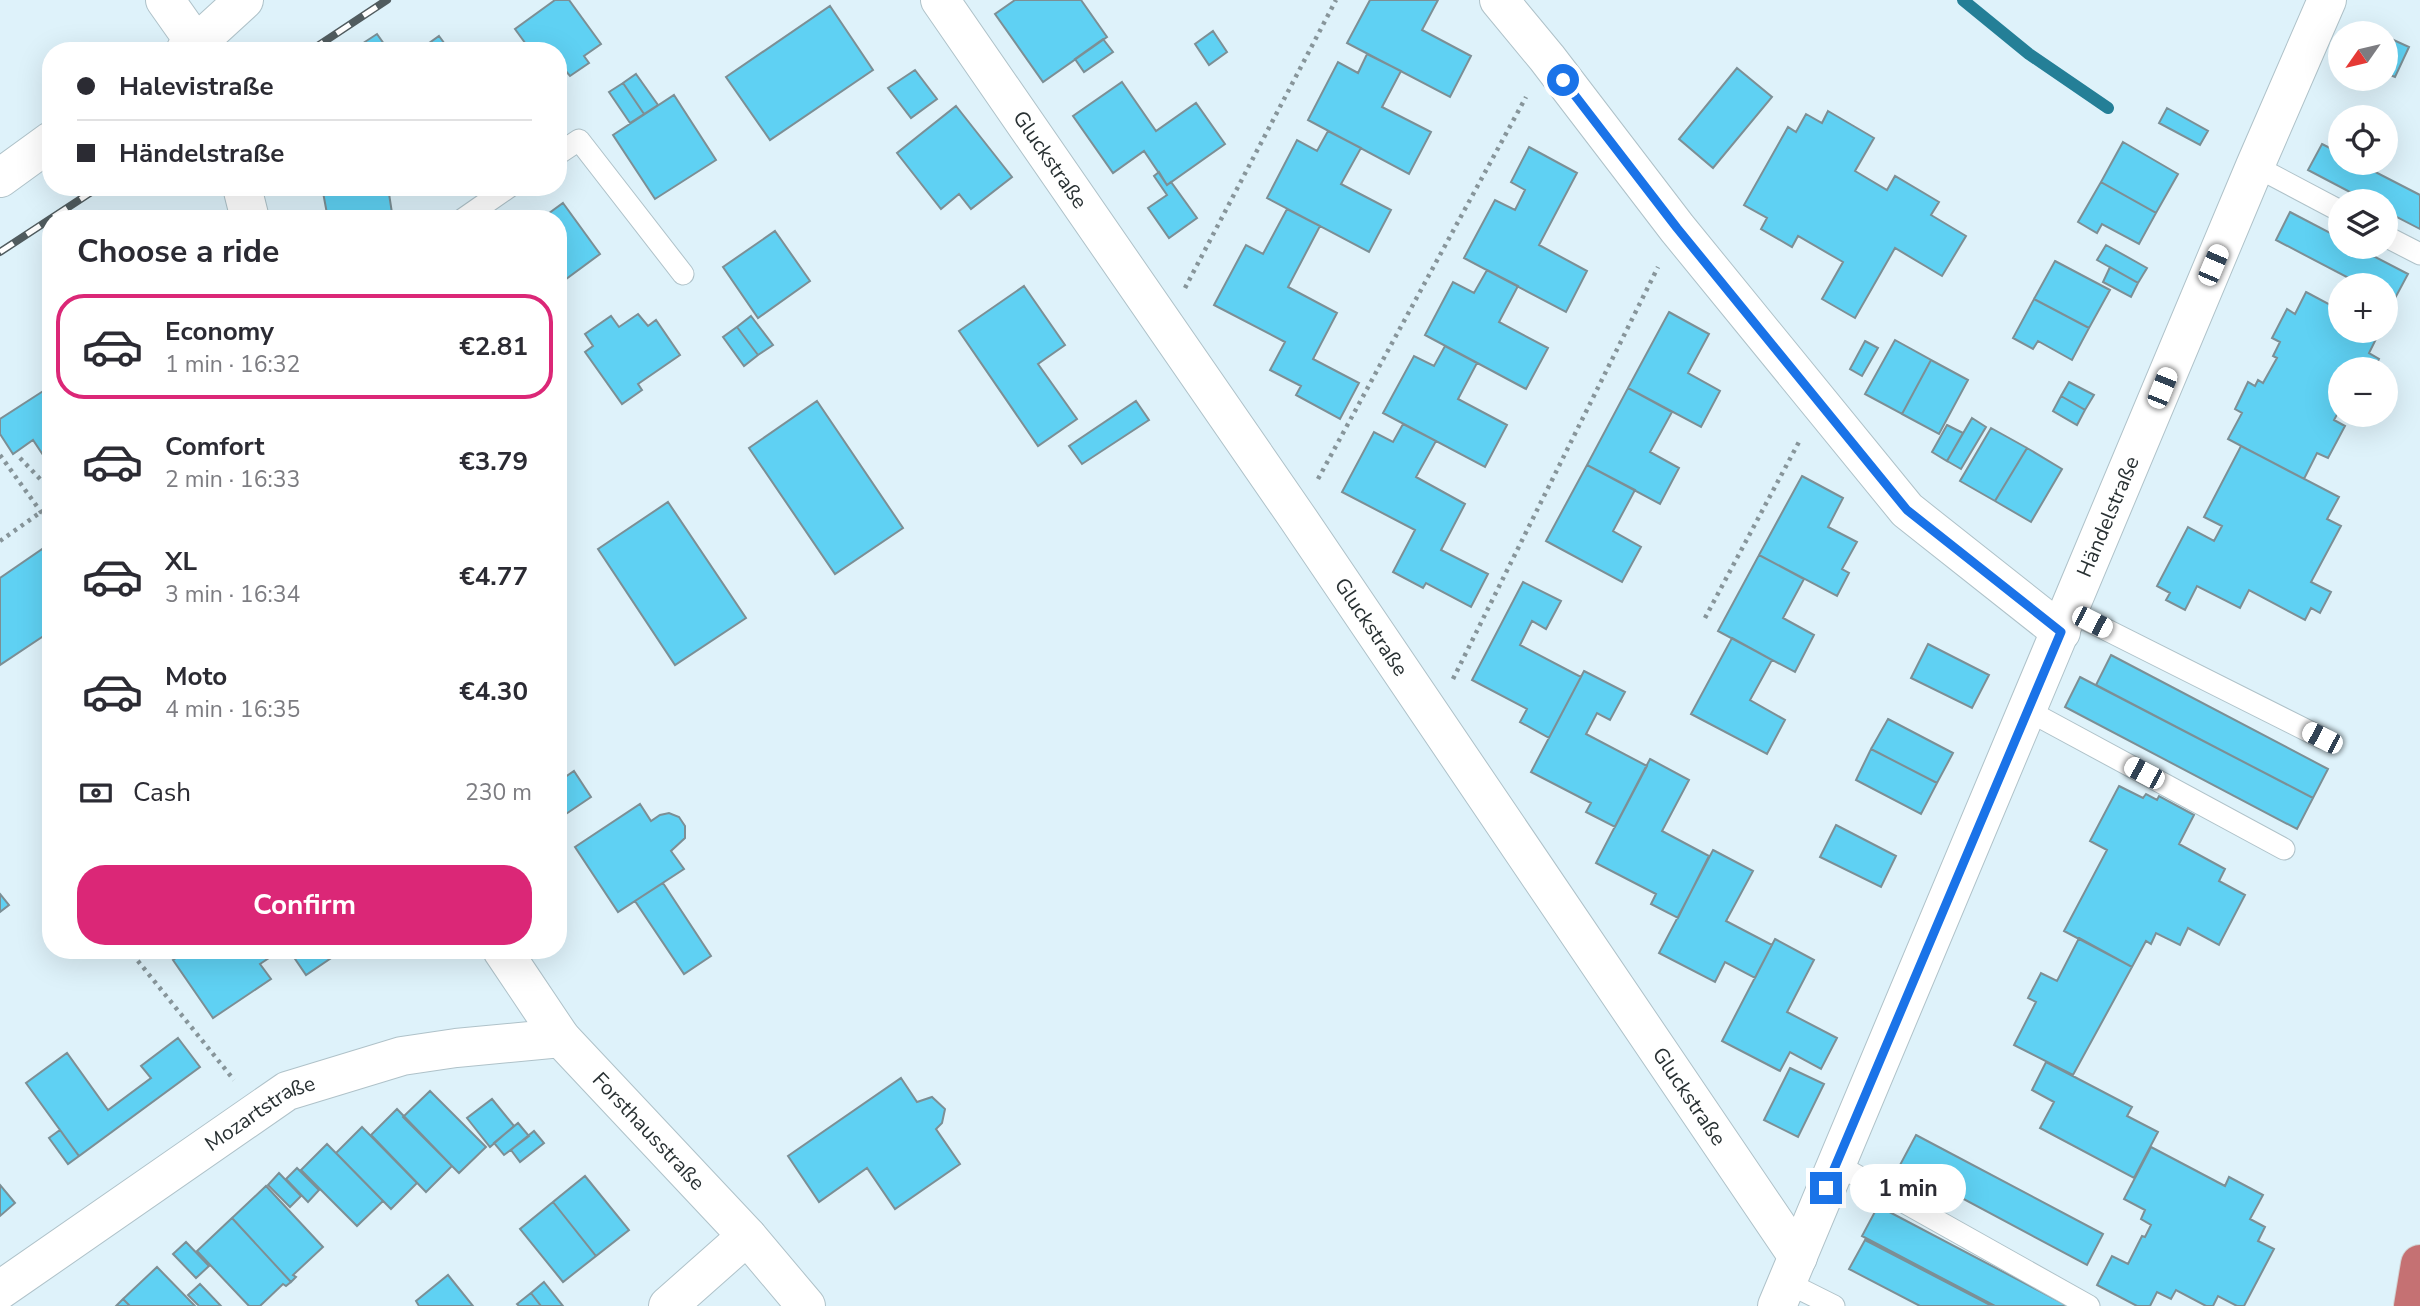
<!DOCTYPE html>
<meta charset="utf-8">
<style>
body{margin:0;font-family:"Nunito Sans",sans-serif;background:#f7f7f7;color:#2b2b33;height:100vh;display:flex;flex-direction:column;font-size:26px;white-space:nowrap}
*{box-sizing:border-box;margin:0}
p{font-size:23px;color:#7c7c81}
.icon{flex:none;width:38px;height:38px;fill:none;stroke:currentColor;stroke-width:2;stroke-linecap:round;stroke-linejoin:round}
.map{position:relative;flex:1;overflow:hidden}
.panel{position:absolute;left:42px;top:210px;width:525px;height:749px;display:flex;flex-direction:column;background:#fff;border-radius:28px;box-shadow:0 7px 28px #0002}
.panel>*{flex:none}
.banner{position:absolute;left:42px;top:42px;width:525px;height:154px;border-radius:28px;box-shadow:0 7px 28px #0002;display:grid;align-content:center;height:154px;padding:0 35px;background:#fff}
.needle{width:46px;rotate:236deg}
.fabs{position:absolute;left:2328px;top:21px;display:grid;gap:14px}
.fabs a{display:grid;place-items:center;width:70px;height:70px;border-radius:50%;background:#fff;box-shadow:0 7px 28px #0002;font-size:35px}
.end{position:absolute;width:32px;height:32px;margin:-16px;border:9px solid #1a73e8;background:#fff;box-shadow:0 0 0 4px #fff}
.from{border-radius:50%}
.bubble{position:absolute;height:49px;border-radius:24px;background:#fff;box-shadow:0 7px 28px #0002;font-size:23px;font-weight:700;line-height:49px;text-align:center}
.car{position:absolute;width:21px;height:42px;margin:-21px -10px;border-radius:9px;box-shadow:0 0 5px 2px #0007;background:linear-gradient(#fff 24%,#345 0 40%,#fff 0 76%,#345 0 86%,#fff 0)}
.banner b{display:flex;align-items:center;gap:24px;height:66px;font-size:26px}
.banner b+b{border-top:2px solid #e1e1e2}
.banner i{width:18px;height:18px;background:#2b2b33}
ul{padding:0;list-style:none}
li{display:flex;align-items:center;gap:21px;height:105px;margin:0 14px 10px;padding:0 21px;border:4px solid transparent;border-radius:28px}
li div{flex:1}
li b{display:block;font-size:26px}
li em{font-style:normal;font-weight:700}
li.active{border-color:#db2777}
li>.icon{width:63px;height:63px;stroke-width:1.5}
h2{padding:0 35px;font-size:32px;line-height:84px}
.pay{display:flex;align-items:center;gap:18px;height:77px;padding:0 35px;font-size:26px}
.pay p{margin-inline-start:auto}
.primary-button{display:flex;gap:14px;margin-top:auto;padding:14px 35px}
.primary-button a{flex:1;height:80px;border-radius:28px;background:#db2777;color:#fff;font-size:28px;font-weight:700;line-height:80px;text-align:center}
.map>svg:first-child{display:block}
</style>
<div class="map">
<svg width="2420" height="1306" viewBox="0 0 2420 1306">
<rect width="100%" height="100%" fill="#def2fa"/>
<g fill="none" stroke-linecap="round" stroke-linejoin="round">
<path stroke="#247f97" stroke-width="12" d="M1963,0l66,54 79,54"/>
</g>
<path fill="#5fd1f3" stroke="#7c8f95" stroke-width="2" d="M555,0h14l32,44 -17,12 5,7 -19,13 -5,-6 -7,4v-23h-27l-16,-22z
M1015,0h66l26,37 -64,45 -48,-68z
M1370,0h68l-16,30 49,26 -21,41 -103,-54z
M830,6l43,64 -103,70 -44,-63z
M1213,31l14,21 -18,13 -14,-21z
M377,34l12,17h-34l-1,-2z
M439,36l11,15h-32z
M2387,37l22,10 -14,30 -10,-4z
M1103,39l10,13 -29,20 -9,-13z
M1367,54l34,17 -19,36 49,25 -22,42 -101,-54 30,-58 20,11z
M1737,68l35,29 -59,71 -34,-29z
M915,70l22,29 -26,19 -23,-30z
M636,74l22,31 -14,9 -21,-31z
M1122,82l34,49 40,-28 29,41 -58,41 -23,-34 -31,22 -40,-57z
M623,83l21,31 -14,9 -21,-31z
M674,95l42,65 -61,39 -42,-64z
M956,106l56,71 -41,32 -12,-15 -18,15 -44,-56z
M2167,108l41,23 -8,14 -41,-22z
M1828,111l46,27 -19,33 32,19 8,-14 44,26 -8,13 35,21 -24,40 -47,-28 -40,70 -33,-19 21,-37 -45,-26 -6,11 -31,-18 6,-11 -23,-13 44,-78 8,5 10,-18 16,9z
M1328,131l33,17 -20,36 50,26 -22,42 -102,-54 30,-58 20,11z
M2123,142l55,32 -22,39 -55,-31z
M2322,144l18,9v10h18l62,32v34l-35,-18v-10h-18l-59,-31z
M1529,147l48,26 -38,72 48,26 -21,41 -102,-54 31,-58 20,10 10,-20 -14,-8z
M1159,172l8,13 4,-3 26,36 -28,20 -21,-30 19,-13 -13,-19z
M2101,182l55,31 -17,31 -37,-20 -5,9 -19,-11z
M322,187h66l4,26 -33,6h-31z
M563,203l37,51 -42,31v-66h-17z
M1287,209l33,17 -32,61 49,26 -24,46 46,24 -19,36 -44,-24 5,-9 -31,-16 15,-28 -71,-37 32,-60 17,9z
M2290,212l50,26v9h16l52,27 -15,28 -8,-4v-13h-23l-86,-45z
M775,231l35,50 -52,37 -35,-51z
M2106,245l41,23 -9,15 -41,-23z
M2055,261l55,29 -21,38 -55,-29z
M2110,267l28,16 -7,14 -28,-15z
M1487,270l31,16 -19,36 49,26 -22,41 -101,-54 28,-53 21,11z
M1024,286l41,59 -27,19 39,55 -39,27 -79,-115z
M2306,292l34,18v21h40l-11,22 10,6 -5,10h-34v40l-6,11 11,6 -17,32 -11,-5 -13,26 -76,-40 14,-26 -7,-4 13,-27 7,4 3,-6 5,3 14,-25 -4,-2 7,-14 -8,-4 15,-29 8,5z
M2034,299l55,29 -17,32 -34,-19 -5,8 -20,-11z
M1669,312l40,22 -21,39 32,18 -19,36 -73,-39z
M638,314l10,12 8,-6 24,35 -42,29 4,6 -20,14 -37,-52 8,-6 -8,-12 26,-18 8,11z
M751,316l22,29 -15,10 -21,-28z
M737,327l21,28 -14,11 -21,-29z
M1895,340l36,20 -29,54 -37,-20z
M1865,341l13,7 -16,28 -12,-7z
M1445,346l32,17 -19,36 49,26 -22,42 -102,-54 31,-57 20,10z
M1931,360l37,20 -29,54 -37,-20z
M2069,382l25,13 -9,15 -24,-14z
M51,386v81l-18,-27 -20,14 -13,-20v-15z
M1628,388l44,24 -22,40 29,16 -19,36 -73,-39z
M2061,396l24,14 -8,15 -24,-14z
M817,401l86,127 -68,46 -86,-126z
M1136,401l13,19 -67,44 -13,-18z
M1972,418l14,9 -25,42 -14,-8z
M1403,424l33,17 -20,36 49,27 -24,46 47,24 -17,33 -45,-24 -3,5 -30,-16 22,-42 -73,-38 32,-60 19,10z
M1947,425l16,8 -16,28 -15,-9z
M1991,428l36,20 -32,53 -35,-20z
M2241,446l98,51 -12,22 14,7 -30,56 20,10 -11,21 -9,-5 -6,12 -56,-30 -9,18 -43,-22 -12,24 -19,-10 4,-7 -13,-7 31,-59 26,14 8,-15 -18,-9z
M2027,448l35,21 -31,53 -36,-21z
M1587,465l48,25 -22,41 28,16 -19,35 -76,-41z
M1802,476l41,22 -15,29 29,15 -15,27 7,4 -12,23 -78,-41z
M668,502l78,116 -71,47 -77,-116z
M51,543v88l-51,34v-87z
M1759,555l45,24 -21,39 31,17 -19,37 -77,-41z
M1523,582l38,19 -15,28 -14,-8 -12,24 61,32 -32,61 -29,-16 7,-13 -55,-29z
M1732,638l40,22 -22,40 35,20 -18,34 -76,-40z
M1928,644l61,31 -17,33 -61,-30z
M2111,655l217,114 -15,29 -217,-113z
M1584,671l41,21 -15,28 -13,-7 -11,21 61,32 -32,61 -29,-15 5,-9 -60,-31z
M2080,677l233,121 -16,31 -232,-122z
M1888,719l65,34 -16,30 -66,-34z
M1871,749l66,34 -16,31 -65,-34z
M1650,759l39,21 -27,51 47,25 -31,62 -27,-14 5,-10 -60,-31z
M574,771l17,26 -31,21 -2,-36z
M2119,786l24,12 3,-4 11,6 2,-4 35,19 -15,29 46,25 -6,12 26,14 -26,50 -31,-17 -8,17 -24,-12 -5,11 -5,-3 -14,26 -68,-36 43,-81 -17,-9z
M640,804l11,17 9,-6 9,-2 10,4 6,9v12l-14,13 13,18 -66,43 -43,-65z
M1836,825l60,31 -15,31 -61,-30z
M1713,850l40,21 -27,50 46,24 -17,33 -30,-16 -10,20 -56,-29z
M663,883l48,73 -27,18 -49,-73z
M0,894l9,11 -9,7z
M2079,938l53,29 -59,108 -59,-30 22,-43 -8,-4 13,-25 16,8z
M1775,939l39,21 -27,52 50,26 -16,31 -31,-17 -10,19 -58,-30z
M188,950h93l-21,14 11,15 -58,39 -40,-58z
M289,950h54l-37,25z
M178,1038l22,29 -121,89 -53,-73 41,-30 41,57 43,-32 -10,-12z
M2046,1062l86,45 -5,9 31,16 -24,46 -94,-50 14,-26 -22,-12z
M1790,1068l34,16 -26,53 -34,-17z
M901,1078l16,24 15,-5 13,12 -3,14 -6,6 24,35 -65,45 -28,-41 -48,34 -31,-46z
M430,1091l56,56 -27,26 -56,-56z
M492,1099l22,27 -24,21 -23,-29z
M397,1109l55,57 -26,26 -55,-57z
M518,1123l11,13 -25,19 -10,-12z
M362,1127l55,56 -26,26 -55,-56z
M60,1130l19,26 -11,8 -19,-26z
M534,1131l10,12 -24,19 -9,-12z
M1916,1135l187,99 -16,31 -187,-100z
M327,1144l56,57 -26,25 -56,-56z
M2151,1147l74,39 4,-9 34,18 -13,24 15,8 -7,14 16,8 -30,57h-7l-19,-10 -5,10h-7l-30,-16 -5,9 -14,-7 -7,14h-13l-40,-21 15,-29 16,8 14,-28 3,1 6,-12 -10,-6 4,-9 -21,-11z
M297,1168l22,22 -11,12 -22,-23z
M279,1173l22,23 -11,11 -22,-22z
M585,1176l44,54 -33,26 -43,-54z
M0,1185l15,18 -15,13z
M266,1186l57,61 -30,28 3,2 -5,5 -59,-64z
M553,1202l43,54 -33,26 -43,-53z
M1878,1206l190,100h-73l-133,-70z
M232,1218l59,64 -5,4 -3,-2 -23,22h-11l-52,-55z
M1865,1240l127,66h-72l-71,-37z
M186,1242l23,24 -13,12 -23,-24z
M157,1267l38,39h-65l-7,-7z
M448,1275l25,31h-54l-3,-5z
M544,1282l19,24h-22l-10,-13z
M200,1284l21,22h-22l-11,-11z
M531,1293l10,13h-22l-2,-2z
M123,1299l7,7h-14z"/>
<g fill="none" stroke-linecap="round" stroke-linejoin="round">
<g stroke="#afc2c9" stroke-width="23">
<path id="lane" d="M558,154l21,-14 104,134
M2255,166l85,45
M463,219l46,-32
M2385,236l35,18
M2069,611l253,127
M2027,710l257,139
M1836,1164l253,142
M1788,1283l46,23"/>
</g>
<g stroke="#afc2c9" stroke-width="40">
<g id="street">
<path d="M165,0l31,44"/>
<path id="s1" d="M940,0l357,517 501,740"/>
<path d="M1499,0l48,58 130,170 230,282 154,122"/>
<path id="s2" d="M0,1290l287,-199 115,-35 54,-8 105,-10"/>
<path d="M668,1306l79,-70"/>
<path id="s3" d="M1777,1306l478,-1140 72,-166"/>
</g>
</g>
<g stroke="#afc2c9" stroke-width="40">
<g id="secondary">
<path d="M185,51l11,-7 48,-44"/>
<path d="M0,178l51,-37"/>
<path d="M242,187l8,32"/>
<path id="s4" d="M502,950l59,88 186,198 59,70"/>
</g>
</g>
<g stroke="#d0d2d2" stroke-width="40">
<path id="highway" d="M2413,1306l7,-42"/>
</g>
<path stroke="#87959a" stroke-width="4.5" stroke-dasharray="3.5 5" stroke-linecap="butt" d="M1185,288l151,-288
M0,455l41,57 10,4
M20,458l22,23 9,4
M1318,479l208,-382
M0,541l41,-29
M1705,618l95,-178
M1453,679l205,-412
M129,950l5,6
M143,950l-9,6 100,124"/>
<use href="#lane" stroke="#fff" stroke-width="21"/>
<use href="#street" stroke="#fff" stroke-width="38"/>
<use href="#secondary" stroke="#fff" stroke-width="38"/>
<use href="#highway" stroke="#c57173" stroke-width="38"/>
<g stroke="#515c5f" stroke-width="8">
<path id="rail" d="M310,51l77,-51
M0,252l99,-65"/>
</g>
<use href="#rail" stroke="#fff" stroke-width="5" stroke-dasharray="16" stroke-linecap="butt"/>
</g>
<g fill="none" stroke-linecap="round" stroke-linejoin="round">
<path stroke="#1a73e8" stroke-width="9" d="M1563,80l114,148 230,282 154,122 -235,556"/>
</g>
<g text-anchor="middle" stroke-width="5" stroke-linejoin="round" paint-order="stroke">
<g font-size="21" fill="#293133" stroke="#fff">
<text dy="7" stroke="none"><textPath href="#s1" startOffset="194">Gluckstraße</textPath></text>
<text dy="7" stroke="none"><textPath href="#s3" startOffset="856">Händelstraße</textPath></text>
<text dy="7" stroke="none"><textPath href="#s1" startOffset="761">Gluckstraße</textPath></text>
<text dy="7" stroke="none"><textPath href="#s1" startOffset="1328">Gluckstraße</textPath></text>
<text dy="7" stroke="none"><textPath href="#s2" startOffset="315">Mozartstraße</textPath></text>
<text dy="7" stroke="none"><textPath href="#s4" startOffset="234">Forsthausstraße</textPath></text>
</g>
</g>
</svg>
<div class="fabs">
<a><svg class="needle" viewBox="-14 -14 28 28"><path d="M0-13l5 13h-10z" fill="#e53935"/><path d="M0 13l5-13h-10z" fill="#7c7c81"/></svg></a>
<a><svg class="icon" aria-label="locate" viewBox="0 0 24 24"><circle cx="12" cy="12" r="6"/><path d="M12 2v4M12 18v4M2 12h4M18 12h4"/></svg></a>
<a><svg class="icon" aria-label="layers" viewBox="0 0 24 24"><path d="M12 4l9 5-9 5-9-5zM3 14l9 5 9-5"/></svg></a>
<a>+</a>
<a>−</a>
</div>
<i class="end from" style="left:1563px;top:80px"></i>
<i class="end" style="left:1826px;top:1188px"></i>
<div class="bubble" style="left:1850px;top:1164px;width:116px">1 min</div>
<i class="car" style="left:2213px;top:265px;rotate:23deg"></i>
<i class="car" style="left:2162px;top:388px;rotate:22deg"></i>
<i class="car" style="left:2092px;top:622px;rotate:117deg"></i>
<i class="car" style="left:2322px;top:738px;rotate:297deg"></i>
<i class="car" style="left:2144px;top:773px;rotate:298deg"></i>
<div class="banner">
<b><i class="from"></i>Halevistraße</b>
<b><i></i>Händelstraße</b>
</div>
<section class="panel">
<h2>Choose a ride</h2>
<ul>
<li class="active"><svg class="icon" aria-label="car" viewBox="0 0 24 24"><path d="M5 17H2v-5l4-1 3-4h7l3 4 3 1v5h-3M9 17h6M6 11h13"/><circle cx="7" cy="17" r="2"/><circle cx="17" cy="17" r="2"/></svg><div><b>Economy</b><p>1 min · 16:32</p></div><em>€2.81</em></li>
<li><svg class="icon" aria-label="car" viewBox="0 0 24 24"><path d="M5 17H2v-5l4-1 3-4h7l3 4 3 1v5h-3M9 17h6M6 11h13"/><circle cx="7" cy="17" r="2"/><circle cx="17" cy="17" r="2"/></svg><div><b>Comfort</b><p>2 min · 16:33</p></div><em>€3.79</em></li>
<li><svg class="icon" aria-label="car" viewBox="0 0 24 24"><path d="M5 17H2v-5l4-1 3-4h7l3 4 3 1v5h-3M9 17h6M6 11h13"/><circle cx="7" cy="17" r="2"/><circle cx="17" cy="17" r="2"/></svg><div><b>XL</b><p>3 min · 16:34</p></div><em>€4.77</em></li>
<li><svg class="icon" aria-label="car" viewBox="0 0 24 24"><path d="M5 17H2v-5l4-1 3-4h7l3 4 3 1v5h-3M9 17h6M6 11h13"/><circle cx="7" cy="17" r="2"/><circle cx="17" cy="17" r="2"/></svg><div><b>Moto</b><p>4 min · 16:35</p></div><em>€4.30</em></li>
</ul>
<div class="pay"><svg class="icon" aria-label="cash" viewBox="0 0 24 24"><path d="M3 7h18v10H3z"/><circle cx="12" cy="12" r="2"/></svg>Cash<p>230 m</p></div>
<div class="primary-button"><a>Confirm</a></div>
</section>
</div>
